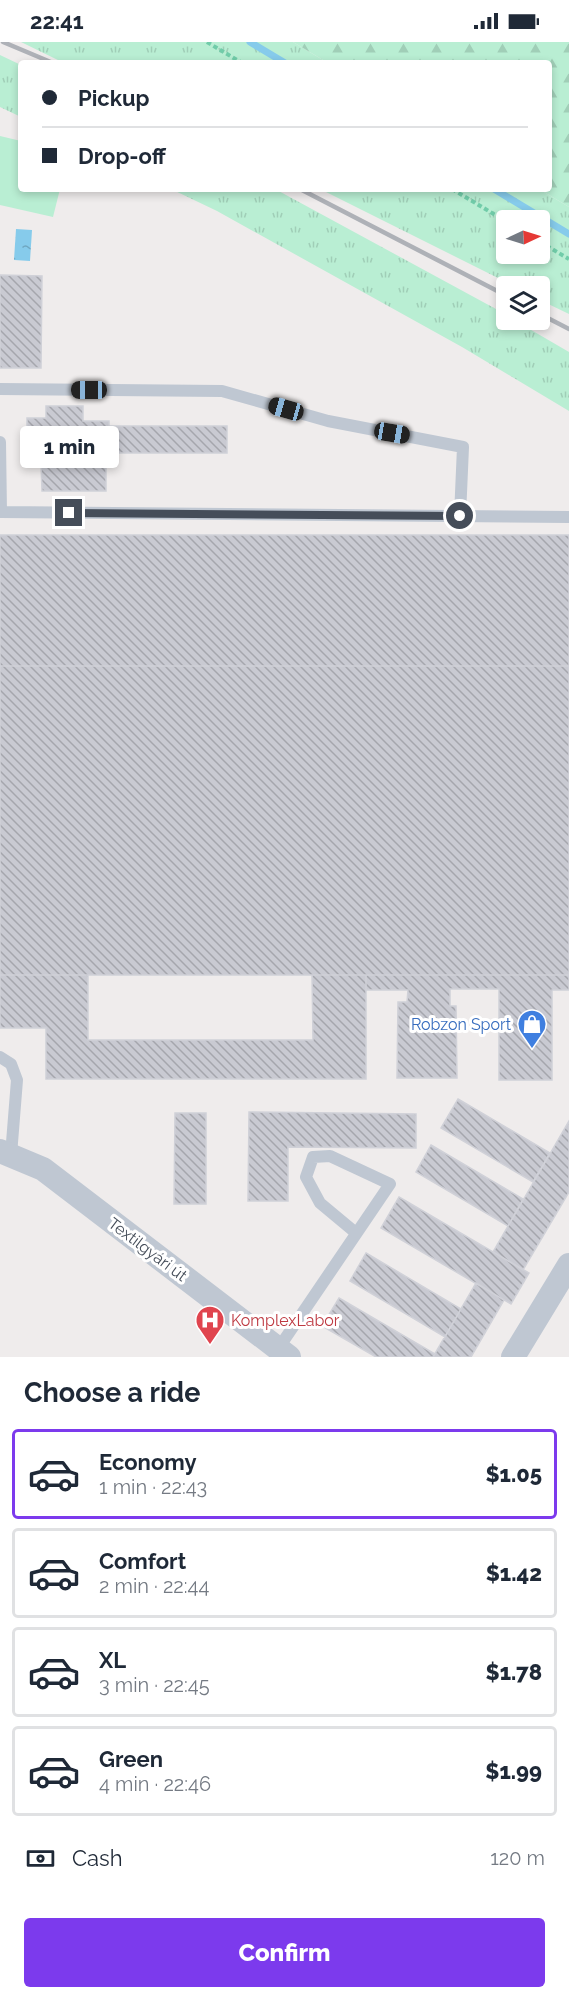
<!DOCTYPE html>
<meta charset="utf-8">
<style>
body{margin:0;font-family:Raleway,sans-serif;background:#f6f6f7;color:#1f2937;height:100vh;display:flex;flex-direction:column;font-size:22px;white-space:nowrap}
*{box-sizing:border-box;margin:0}
p{font-size:20px;color:#747a83}
.icon{flex:none;width:33px;height:33px;fill:none;stroke:currentColor;stroke-width:2;stroke-linecap:round;stroke-linejoin:round}
.map{position:relative;height:1315px;overflow:hidden}
.panel{display:flex;flex-direction:column;background:#fff;flex:1}
.panel>*{flex:none}
.top-card{position:absolute;left:18px;top:18px;width:534px;height:132px;border-radius:6px;box-shadow:0 3px 9px #0003;display:grid;align-content:center;height:132px;padding:0 24px;background:#fff}
.needle{width:39px;rotate:86deg}
.buttons{position:absolute;left:496px;top:168px;display:grid;gap:12px}
.buttons a{display:grid;place-items:center;width:54px;height:54px;border-radius:6px;background:#fff;box-shadow:0 3px 9px #0003;font-size:30px}
.end{position:absolute;width:27px;height:27px;margin:-14px;border:8px solid #454d59;background:#fff;box-shadow:0 0 0 3px #fff}
.from{border-radius:50%}
.bubble{position:absolute;height:42px;border-radius:6px;background:#fff;box-shadow:0 3px 9px #0003;font-size:20px;font-weight:800;line-height:42px;text-align:center}
.car{position:absolute;width:18px;height:36px;margin:-18px -9px;border-radius:8px;box-shadow:0 0 4px 2px #0007;background:linear-gradient(#222 24%,#8ab4d8 0 40%,#222 0 76%,#8ab4d8 0 86%,#222 0)}
.top-card b{display:flex;align-items:center;gap:21px;height:57px;font-size:22px}
.top-card b+b{border-top:2px solid #e0e1e3}
.top-card i{width:15px;height:15px;background:#1f2937}
ul{padding:0;list-style:none}
li{display:flex;align-items:center;gap:18px;height:90px;margin:0 12px 9px;padding:0 12px;border:3px solid #e0e1e3;border-radius:6px}
li div{flex:1}
li b{display:block;font-size:22px}
li em{font-style:normal;font-weight:800}
li.on{border-color:#7c3aed}
li>.icon{width:54px;height:54px;stroke-width:1.5}
h2{padding:0 24px;font-size:27px;line-height:72px}
.pay{display:flex;align-items:center;gap:15px;height:66px;padding:0 24px;font-size:22px}
.pay p{margin-inline-start:auto}
.primary-button{display:flex;gap:12px;margin-top:auto;padding:12px 24px}
.primary-button a{flex:1;height:69px;border-radius:6px;background:#7c3aed;color:#fff;font-size:24px;font-weight:800;line-height:69px;text-align:center}
.status{display:flex;justify-content:space-between;align-items:center;height:42px;padding:0 30px;background:#fff;direction:ltr}
.status svg{height:16px;fill:currentColor}
.map>svg:first-child{display:block}
</style>
<div class="status"><b>22:41</b><svg viewBox="0 0 49 12"><path d="M0 12V9h3v3zM5 12V6h3v6zM10 12V3h3v9zM15 12V0h3v12zM26 1h20v11H26zM47 4h2v5h-2z"/></svg></div>
<div class="map">
<svg width="569" height="1315" viewBox="0 0 569 1315">
<defs>
<pattern id="grass-tufts" width="24" height="20" patternUnits="userSpaceOnUse" patternTransform="scale(1.5)"><rect width="24" height="20" fill="#b9eed3"/><path d="M3 7l-1-3M5 7V3M7 7l1-3M15 17l-1-3M17 17v-4M19 17l1-3" fill="none" stroke="#a0ceb7"/></pattern>
<pattern id="forest-firs" width="22" height="20" patternUnits="userSpaceOnUse" patternTransform="scale(1.5)"><rect width="22" height="20" fill="#b9eed3"/><path d="M5 1l3.5 6h-7zM16 11l3.5 6h-7z" fill="#a0ceb7"/></pattern>
<pattern id="water-ripples" width="26" height="14" patternUnits="userSpaceOnUse" patternTransform="scale(1.5)"><rect width="26" height="14" fill="#86cbeb"/><path d="M2 4q2-2 4 0t4 0M15 11q2-2 4 0t4 0" fill="none" stroke="#6fa7c1"/></pattern>
<pattern id="building-back-hatch" width="6" height="6" patternUnits="userSpaceOnUse" patternTransform="scale(1.5)"><rect width="6" height="6" fill="#c9cad2"/><path d="M-1 5l2 2M0 0l6 6M5-1l2 2" fill="none" stroke="#a5a6ad"/></pattern>
</defs>
<rect width="100%" height="100%" fill="#efecec"/>
<path fill="url(#grass-tufts)" fill-rule="evenodd" d="M21,0h272l35,21h-264z
M0,13l21,10v52l-21,-10z
M171,147h104l232,126v5h7l55,32v59l-107,-64 -245,-136z
M320,147h219l30,18v107l-29,-14v-14h-26zM507,178h33v34h-33z"/>
<path fill="url(#forest-firs)" d="M293,0h276v165l-30,-18h10v-126h-221z"/>
<path fill="#b9eed3" d="M0,94l21,5v48h39l-7,28 -53,-12z"/>
<path fill="url(#water-ripples)" d="M16,187l16,1 -2,31 -16,-1z"/>
<g fill="none" stroke-linecap="round" stroke-linejoin="round">
<path stroke="#86cbeb" stroke-width="7" d="M250,0l35,21
M494,147l75,45"/>
</g>
<path fill="url(#building-back-hatch)" stroke="#d0d1d8" stroke-width="1.5" d="M0,233l42,1 -1,92h-41z
M46,364h37v15h26v5h118v27h-121v38h-64l-1,-28h-14v-45h19z
M0,493h569v131h-569z
M0,624h569v309h-569z
M0,933h88v65h225l-1,-65h54v104h-320v-51h-46z
M366,933h203v15h-17v90h-53v-91h-49v17h6l1,72h-60l1,-76h9l1,-12h-42z
M458,1057l92,54 -17,29 -92,-54z
M249,1070l167,2v34l-128,-1v54h-40z
M175,1071h31v91h-32z
M569,1079v71l-46,78 -30,-18z
M431,1103l92,54 -15,27 -92,-54z
M399,1155l130,76 -18,31 -130,-76z
M366,1211l95,56 -16,28 -95,-56z
M476,1241l28,17 -33,57h-38z
M339,1256l96,56 -2,3h-57l-54,-31z"/>
<g fill="none" stroke-linecap="round" stroke-linejoin="round">
<path stroke="#71cca9" stroke-width="4" stroke-dasharray="4.5 3" stroke-linecap="butt" d="M207,0l35,21
M452,147l55,33
M540,200l29,17"/>
<path stroke="#bfc7d2" stroke-width="12" d="M0,347l222,2 106,30 135,26 -3,69
M0,400l1,70
M0,470l569,5
M0,1015l11,7 6,16 -6,75
M278,1307l112,-165 -60,-28 -17,1 -7,20 14,26 36,30"/>
<path stroke="#bfc7d2" stroke-width="24" d="M0,1109l43,18 246,188
M513,1315l56,-92"/>
<path stroke="#aeb1b7" stroke-width="4.5" d="M3,0l50,21
M300,147l207,107
M540,272l29,15"/>
</g>
<g fill="none" stroke-linecap="round" stroke-linejoin="round">
<path stroke="#454d59" stroke-width="8" d="M69,471l391,3"/>
</g>
<defs>
<g id="shop-pin" transform="scale(1.5)"><path d="M0 17L-7.5 6A9.5 9.5 0 1 1 7.5 6Z" fill="#3f7fe0" stroke="#fff"/><path d="M-5-2.5h2.3a2.7 3.5 0 0 1 5.4 0H5L5.5 6h-11ZM-1.5-2.5h3a1.5 2.3 0 0 0-3 0Z" fill="#fff"/></g>
<g id="hospital-pin" transform="scale(1.5)"><path d="M0 17L-7.5 6A9.5 9.5 0 1 1 7.5 6Z" fill="#e0444e" stroke="#fff"/><path d="M-5-5h3v3.5h4V-5h3V5h-3V1.5h-4V5h-3Z" fill="#fff"/></g>
</defs>
<g fill-rule="evenodd">
<use href="#shop-pin" x="532" y="982"/>
<use href="#hospital-pin" x="210" y="1278"/>
</g>
<g text-anchor="middle" stroke-width="6" stroke-linejoin="round" paint-order="stroke">
<g font-size="16" fill="#366cbe" stroke="#fff" text-anchor="end">
<text x="511" y="988">Robzon Sport</text>
</g>
<g font-size="16" fill="#454d59" stroke="#fff">
<text transform="translate(148 1207) rotate(37)" y="6">Textilgyári út</text>
</g>
<g font-size="16" fill="#be3a42" stroke="#fff" text-anchor="start">
<text x="231" y="1284">KomplexLabor</text>
</g>
</g>
</svg>
<div class="buttons">
<a><svg class="needle" viewBox="-14 -14 28 28"><path d="M0-13l5 13h-10z" fill="#e53935"/><path d="M0 13l5-13h-10z" fill="#747a83"/></svg></a>
<a><svg class="icon" aria-label="layers" viewBox="0 0 24 24"><path d="M12 4l9 5-9 5-9-5zM3 14l9 5 9-5"/></svg></a>
</div>
<i class="end from" style="left:460px;top:474px"></i>
<i class="end" style="left:69px;top:471px"></i>
<div class="bubble" style="left:20px;top:384px;width:99px">1 min</div>
<i class="car" style="left:89px;top:348px;rotate:270deg"></i>
<i class="car" style="left:286px;top:367px;rotate:286deg"></i>
<i class="car" style="left:392px;top:391px;rotate:100deg"></i>
<div class="top-card">
<b><i class="from"></i>Pickup</b>
<b><i></i>Drop-off</b>
</div>
</div>
<section class="panel">
<h2>Choose a ride</h2>
<ul>
<li class="on"><svg class="icon" aria-label="car" viewBox="0 0 24 24"><path d="M5 17H2v-5l4-1 3-4h7l3 4 3 1v5h-3M9 17h6M6 11h13"/><circle cx="7" cy="17" r="2"/><circle cx="17" cy="17" r="2"/></svg><div><b>Economy</b><p>1 min · 22:43</p></div><em>$1.05</em></li>
<li><svg class="icon" aria-label="car" viewBox="0 0 24 24"><path d="M5 17H2v-5l4-1 3-4h7l3 4 3 1v5h-3M9 17h6M6 11h13"/><circle cx="7" cy="17" r="2"/><circle cx="17" cy="17" r="2"/></svg><div><b>Comfort</b><p>2 min · 22:44</p></div><em>$1.42</em></li>
<li><svg class="icon" aria-label="car" viewBox="0 0 24 24"><path d="M5 17H2v-5l4-1 3-4h7l3 4 3 1v5h-3M9 17h6M6 11h13"/><circle cx="7" cy="17" r="2"/><circle cx="17" cy="17" r="2"/></svg><div><b>XL</b><p>3 min · 22:45</p></div><em>$1.78</em></li>
<li><svg class="icon" aria-label="car" viewBox="0 0 24 24"><path d="M5 17H2v-5l4-1 3-4h7l3 4 3 1v5h-3M9 17h6M6 11h13"/><circle cx="7" cy="17" r="2"/><circle cx="17" cy="17" r="2"/></svg><div><b>Green</b><p>4 min · 22:46</p></div><em>$1.99</em></li>
</ul>
<div class="pay"><svg class="icon" aria-label="cash" viewBox="0 0 24 24"><path d="M3 7h18v10H3z"/><circle cx="12" cy="12" r="2"/></svg>Cash<p>120 m</p></div>
<div class="primary-button"><a>Confirm</a></div>
</section>
